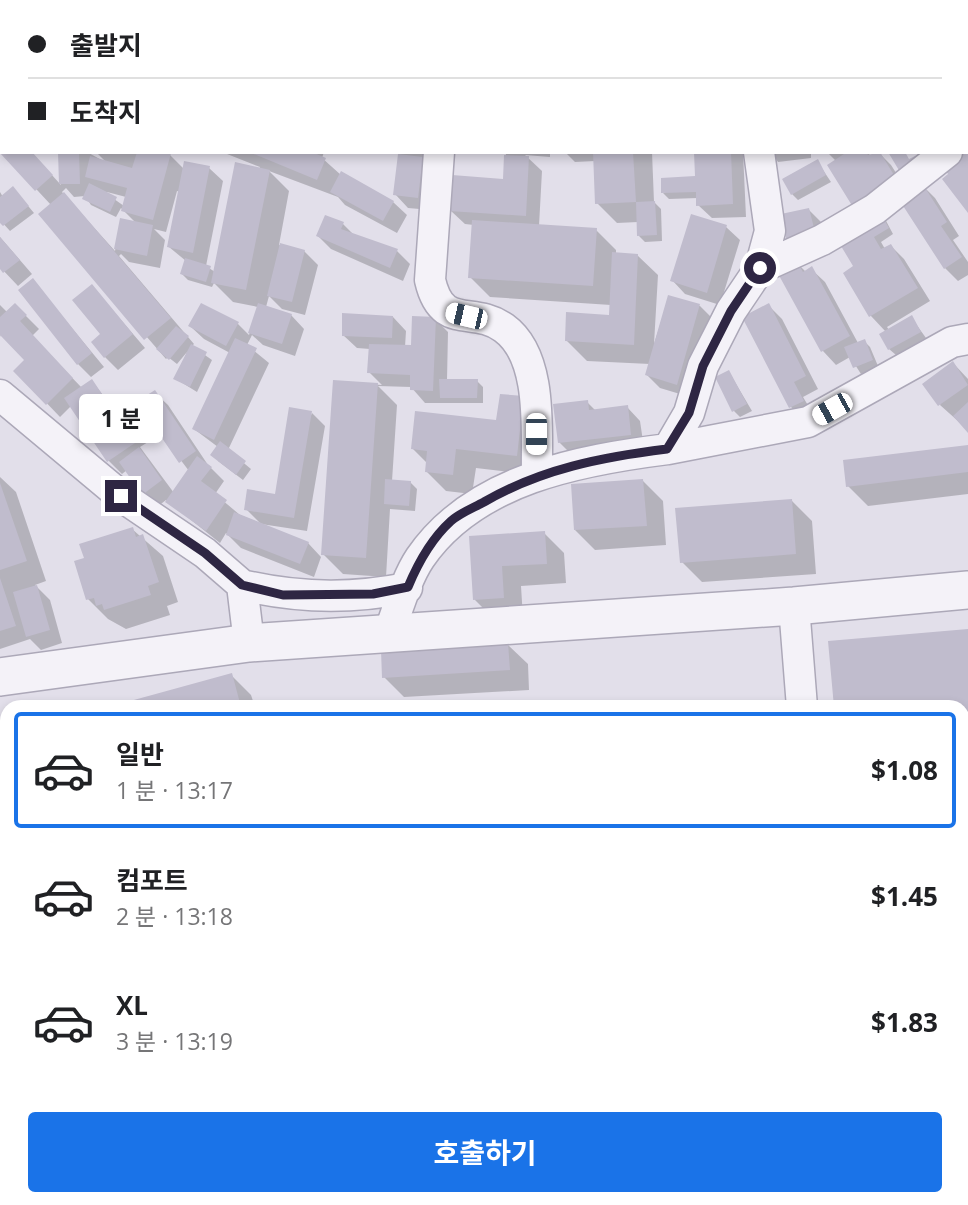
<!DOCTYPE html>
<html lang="ko">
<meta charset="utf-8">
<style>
body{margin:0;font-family:"Open Sans","Noto Sans KR",sans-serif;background:#f2f2f2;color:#202124;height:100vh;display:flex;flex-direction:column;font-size:26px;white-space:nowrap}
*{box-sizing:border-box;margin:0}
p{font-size:23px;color:#757577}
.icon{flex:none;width:38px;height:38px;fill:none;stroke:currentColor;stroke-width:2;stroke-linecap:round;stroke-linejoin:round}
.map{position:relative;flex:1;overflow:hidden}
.panel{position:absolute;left:0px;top:700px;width:970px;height:506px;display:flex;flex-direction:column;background:#fff;border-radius:21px 21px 0 0;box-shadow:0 4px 10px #0003}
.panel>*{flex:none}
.banner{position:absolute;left:0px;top:0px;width:970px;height:154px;box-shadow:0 4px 10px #0003;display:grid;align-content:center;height:154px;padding:0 28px;background:#fff}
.end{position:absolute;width:32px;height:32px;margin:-16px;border:9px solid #2e2643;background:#fff;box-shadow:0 0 0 4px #fff}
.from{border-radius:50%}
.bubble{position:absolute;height:49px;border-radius:7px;background:#fff;box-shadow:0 4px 10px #0003;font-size:23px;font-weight:700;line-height:49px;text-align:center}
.car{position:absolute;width:21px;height:42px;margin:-21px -10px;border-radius:9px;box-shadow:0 0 5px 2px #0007;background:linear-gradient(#fff 24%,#345 0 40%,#fff 0 76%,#345 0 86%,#fff 0)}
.banner b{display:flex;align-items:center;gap:24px;height:66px;font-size:26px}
.banner b+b{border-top:2px solid #e0e0e0}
.banner i{width:18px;height:18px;background:#202124}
ul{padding:12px 0 0;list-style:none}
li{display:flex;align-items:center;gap:21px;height:116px;margin:0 14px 10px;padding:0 14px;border:4px solid transparent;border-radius:7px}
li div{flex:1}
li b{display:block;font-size:26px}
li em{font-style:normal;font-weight:700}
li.current{border-color:#1a73e8}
li>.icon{width:63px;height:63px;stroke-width:1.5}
.action{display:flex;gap:14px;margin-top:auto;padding:14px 28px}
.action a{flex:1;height:80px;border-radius:7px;background:#1a73e8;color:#fff;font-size:28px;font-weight:700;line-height:80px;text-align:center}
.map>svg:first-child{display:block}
</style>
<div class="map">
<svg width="968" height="1205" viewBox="0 0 968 1205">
<rect width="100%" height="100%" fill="#e2dfea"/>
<path fill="#0003" fill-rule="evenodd" d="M0,0h26l-24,2v39z
M47,0h25l2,2h-27z
M80,0h46l-47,2z
M128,0h55l-1,2z
M183,0h56l2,2h-56z
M260,0h38l-38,2z
M317,0h31l-32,2z
M368,0h84v2h-84z
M591,0h42v2h-42z
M657,0h60v2h-60z
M754,0h35l-6,2z
M843,0h30l1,1 -29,1z
M896,0h31l1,2h-31z
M2,52v35l-2,2v-36z
M2,130v22h29l30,33 -2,-33h28l20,11 -11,-11h64l10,3 14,14 25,-1 14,13 -17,85 9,6 45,-105 -38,-15h102l-2,6 19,17 52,27 14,13 -10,18 -52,-28 -7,-8 -69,-26 20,20 -10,54 25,6 14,14 -13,50 -23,-6 -13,-13 -3,11 25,8 13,14 -9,27 -32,-11 -11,-10 -5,10 22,18 -41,87 23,19 -8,11 -25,-19v-14l-24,-18 36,-76 -26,-14 -14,-13 48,-2 11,11 9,-28 -25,-5 -19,-19 -2,4 -24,-7 -6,-6 4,-13 -17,-14 11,-55 -3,-1 -11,41 -12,-3 11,11 -5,28 -31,-6 -8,-8 -2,2 75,88 -2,2 20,14 -15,32 -21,-13 11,-27 -10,12 -9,-7 -2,2 -126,-145 11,-9 -51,-55zM66,188l8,9 11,-1 6,9 25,12 5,-9 15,15 -15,-3 -6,31 -53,-59zM107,192l19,5 -2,9 -17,-12z
M396,152h34l1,58 -23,-2 -13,-14 4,-40z
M497,152h53v5l-25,-2 17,16 -3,55 57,4 20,20v4l21,1 21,20 -4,69 15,-47 31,9 13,13 -23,78 -30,-9 -13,-13 3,-11 -63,-3 -20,-20 44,-24v-12l-121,-8 -20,-20 4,-52 -9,-1 -14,-13 53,-31 2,-27z
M565,152h87l2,50 7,7 1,32 -17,1 -6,-6 -1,-14 -21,1 -20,-20 -2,-42 -20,1z
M696,152h47l3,65 -34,1 -14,-13v-7l-29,1 -6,-6 34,-12z
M771,152h40v6l-33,4z
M827,152h40l4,4 7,-4 13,13 18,28 13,-8 13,13 24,38 -6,4 15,22v13l-10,6 -13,-13 -41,-64 -19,15 8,15 -12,8 4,7 6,-3 13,13 26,42 -43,26 2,3 22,-13 15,21 -30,17 -7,-6 -3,-17 -15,-16 -15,-49 2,-56 -22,-50z
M817,161l14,21 -33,18 -6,-6z
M0,192l3,5 16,-2 15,18 -24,18 -10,-11z
M809,210l13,13 7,30 -26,6z
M343,224l11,11 43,16 13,13 -7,17 -72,-32 -13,-13z
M726,227l14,13 -20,65 -35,-11 -13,-14z
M0,237l32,37 -14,12 -18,-19z
M796,262l10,10 5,-3 14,13 33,61 6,-2 6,6 8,19 -17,8 -11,-17 -14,8 -13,-14z
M33,281l71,86 -13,10 -13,-13z
M92,286l53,62 -27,22 -13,-13z
M0,305l7,7 8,-7 24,24 -7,7 50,52 10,-7 27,35 35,-24 14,13 40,60 16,16 -9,13 25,21 68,28 13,14 -7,20 -73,-29 -15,-15 -6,10 -54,-43 -9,7 -30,-37 -5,4 -14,-14 -37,-54 -11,11 -44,-46 10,-11 -25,-26 -1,3zM161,434l28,37 -15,22 -34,-46z
M769,306l13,13 36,70 -15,8 6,10 -12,6 -6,-6 -46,-89z
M393,317l13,14 -1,16h8l22,-28 13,13 -1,48 30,1 6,6v16h-58l-14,-16 -33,-1 19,19 -5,76 18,1 7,7 -2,22 -25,-2 -4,68 -43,-3 -20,-20 11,-172 48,3 -13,-13 1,-23 -13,-1 -14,-13z
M953,363l15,16v51l-28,-25z
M729,372l23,39 -12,6 -6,-6z
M501,396l42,22 -7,57 -60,-7 -4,26 -26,-3 -20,-20 1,-8 -14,-14 85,-27z
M587,402l9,9 31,-4 13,14 4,27 -71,8 -14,-14z
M312,413l13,13 -18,105 -46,-7 -15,-15 30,-13z
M968,446v48l-100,12 -20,-20z
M0,477l16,15 30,89 -11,4 15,15 12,43 -21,7 -11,-11 -30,10z
M643,481l20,20 3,44 -71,5 -20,-20z
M792,501l20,20 4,53 -114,8 -20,-20z
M132,529l31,27 15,46 -11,4 3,9 -44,14 -18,-10 -20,-20z
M544,533l20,20 2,30 -45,3 2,32 -28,2 -20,-20 -4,-63z
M968,630v442l-6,1v-366h-126z
M507,644l21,20 1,26 -125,7 -20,-20z
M231,675l20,20 4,12h-139z
M60,1199h39l2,6h-39z
M132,1199h192l2,6h-192z
M346,1199h150l1,6h-149z
M875,1199h62l1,6h-63z"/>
<path fill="#c0bccd" d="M32,152l21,23 -18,16 -35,-38z
M58,152h21l1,32h-21z
M137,152l34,1 -18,67 -32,-9 6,-23 -42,-11 5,-21 42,12z
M249,152h63l14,6 -9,22z
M593,152h40l3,50 -41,2z
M694,152h37l2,52 -37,2v-14l-35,1v-15l34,-2z
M847,152h19l2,3 12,-3 20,33 -44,27 -29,-47z
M888,152h17l4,7 8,-4 6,10 -20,12z
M953,152h15v61l-26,-34 6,-5 -8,-12z
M398,154l25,3 -5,41 -25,-3z
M504,155l25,1 -3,60 -77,-5 3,-36 51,4z
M818,159l8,16 -35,20 -9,-16z
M184,161l26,5 -17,87 -26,-6z
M235,162l35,8 -24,120 -35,-7z
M341,171l53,30 -11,20 -53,-29z
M89,183l28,14 -7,15 -28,-13z
M922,183l25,39 -6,4 21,31 -18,12 -46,-71z
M13,186l16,20 -26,20 -3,-3v-26z
M64,192l107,126 -27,22 -106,-126z
M655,201l2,34 -20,1 -1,-34z
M809,208l8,32 -29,7 -7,-33z
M879,211l10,17 -15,9 7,12 10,-5 27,44 -49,29 -26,-44 10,-7 -15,-25z
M691,214l36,11 -20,68 -37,-12z
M325,215l19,7 -3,7 57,20 -8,19 -74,-32z
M120,218l33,7 -6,31 -33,-7z
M472,220l125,8 -4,58 -125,-8z
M0,237l20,23 -17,13 -3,-4z
M280,243l25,7 -13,52 -25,-6z
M612,252l26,2 -4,91 -69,-4 1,-29 43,3z
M185,258l26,8 -5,16 -26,-8z
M796,260l7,12 9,-6 38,70 -29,16 -45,-82z
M33,278l59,75 -15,12 -59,-75z
M92,284l41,50 -29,24 -13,-16 9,-8 -28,-34z
M668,295l32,9 -23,81 -32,-10z
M15,303l12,12 -7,6 53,57 -27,27 -33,-34 11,-11 -24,-25v-18z
M201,303l38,19 -13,24 -38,-20z
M258,303l34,11 -10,30 -34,-11z
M769,303l37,73 -12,6 10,19 -15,7 -47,-91z
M342,313l51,3 -1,22 -50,-2z
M912,315l9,17 -33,18 -9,-16z
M412,316l24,1 -3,74 -23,-1v-15l-43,-2 2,-29 42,1z
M176,326l13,10 -20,24 -13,-11z
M235,338l22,10 -43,92 -22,-11z
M865,339l8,21 -20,8 -9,-21z
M191,344l16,8 -17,35 -17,-8z
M953,361l15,24 -30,21 -16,-22z
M729,370l18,34 -15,8 -17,-35z
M92,379l24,36 39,-25 41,61 -17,12 -30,-44 -21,14 7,10 -28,19 -43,-64z
M439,379h39l-1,19h-37z
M333,380l45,3 -12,175 -45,-3z
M500,394l24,2 -7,60 -61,-7 -3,26 -28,-3 2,-21 -16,-2 4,-38 81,9z
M588,400l1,10 39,-5 3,30 -73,8 -5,-39z
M968,402v31l-15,-17z
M289,407l23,4 -18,107 -50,-8 3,-21 28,5z
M220,441l26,20 -10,14 -26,-20z
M968,445v27l-122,15 -3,-27z
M139,447l23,33 -20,15 -23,-33z
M197,456l15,11 -11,14 26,19 -21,31 -41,-29z
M385,479l26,2 -2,25 -25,-2z
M643,479l4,47 -73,4 -3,-46z
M0,483l27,78 -27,9z
M792,499l4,55 -116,9 -5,-55z
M234,512l75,30 -9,22 -74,-29z
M133,527l3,10 7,-3 16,48 -11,4 3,9 -47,15 -2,-6 -6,2 -2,-8 -8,2 -12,-39 10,-3 -5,-14z
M545,531l2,33 -45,2 2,32 -31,2 -4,-64z
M0,578l16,48 -16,5z
M37,585l13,45 -24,7 -13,-45z
M968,629v415h-6v-337h-128l-6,-66z
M508,643l2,27 -128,8 -1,-28z
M232,673l9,34h-129v-1z
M7,746v122h-1l-6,-24v-96z
M58,1199h32l2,6h-32z
M130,1199h178l2,6h-178z
M344,1199h109l2,5 -109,1z
M873,1199h47v6h-46z"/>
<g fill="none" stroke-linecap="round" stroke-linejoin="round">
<g stroke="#aca8b8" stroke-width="33">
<path id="minor" d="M738,0v2
M439,152l-9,128c12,52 42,25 74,48 40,29 32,105 33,148
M759,152l11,79 -10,37 -29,43 -28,55 -14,47 -21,36 140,-27 144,-80 16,-3
M760,268l62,-28 53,-31 72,-57
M0,395l121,101 84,57 37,32 7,58
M242,585c54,13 110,14 165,3
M794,606l8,101
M389,633c9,-24 17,-54 31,-75 54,-79 160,-98 248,-109
M839,1199v6"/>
</g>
<g stroke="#aca8b8" stroke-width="40">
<path id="tertiary" d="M0,677l249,-34 545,-37 174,-16"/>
</g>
<use href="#minor" stroke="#f4f2f8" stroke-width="30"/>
<use href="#tertiary" stroke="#f4f2f8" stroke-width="37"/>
<path stroke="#fff" stroke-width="38" d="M0,1190l5,15"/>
</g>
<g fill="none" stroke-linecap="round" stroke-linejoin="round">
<path stroke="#2e2643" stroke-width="9" d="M121,496l84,57 37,32 41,10 90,-1 35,-7c10,-24 23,-48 43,-66 9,-8 22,-13 33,-19 57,-33 118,-45 183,-53l22,-36 14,-47 28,-55 29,-43"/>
</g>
</svg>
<i class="end from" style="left:760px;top:268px"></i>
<i class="end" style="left:121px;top:496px"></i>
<div class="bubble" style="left:79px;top:394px;width:84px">1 분</div>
<i class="car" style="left:466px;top:316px;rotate:283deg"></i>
<i class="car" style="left:832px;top:409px;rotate:241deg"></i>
<i class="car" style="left:536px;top:434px;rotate:180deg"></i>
<div class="banner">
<b><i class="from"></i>출발지</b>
<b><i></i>도착지</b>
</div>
<section class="panel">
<ul>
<li class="current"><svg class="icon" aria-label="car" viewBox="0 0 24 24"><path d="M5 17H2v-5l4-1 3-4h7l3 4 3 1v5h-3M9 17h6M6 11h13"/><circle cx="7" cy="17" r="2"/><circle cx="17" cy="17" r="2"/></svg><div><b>일반</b><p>1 분 · 13:17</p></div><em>$1.08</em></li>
<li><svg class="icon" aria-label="car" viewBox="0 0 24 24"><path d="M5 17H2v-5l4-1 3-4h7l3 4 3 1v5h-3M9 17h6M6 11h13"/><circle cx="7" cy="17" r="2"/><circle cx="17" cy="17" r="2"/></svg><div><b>컴포트</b><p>2 분 · 13:18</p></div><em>$1.45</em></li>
<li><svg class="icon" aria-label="car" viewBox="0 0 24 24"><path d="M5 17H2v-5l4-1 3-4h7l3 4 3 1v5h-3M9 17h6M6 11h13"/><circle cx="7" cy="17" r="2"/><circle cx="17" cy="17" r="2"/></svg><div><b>XL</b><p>3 분 · 13:19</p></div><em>$1.83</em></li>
</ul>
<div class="action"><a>호출하기</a></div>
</section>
</div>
